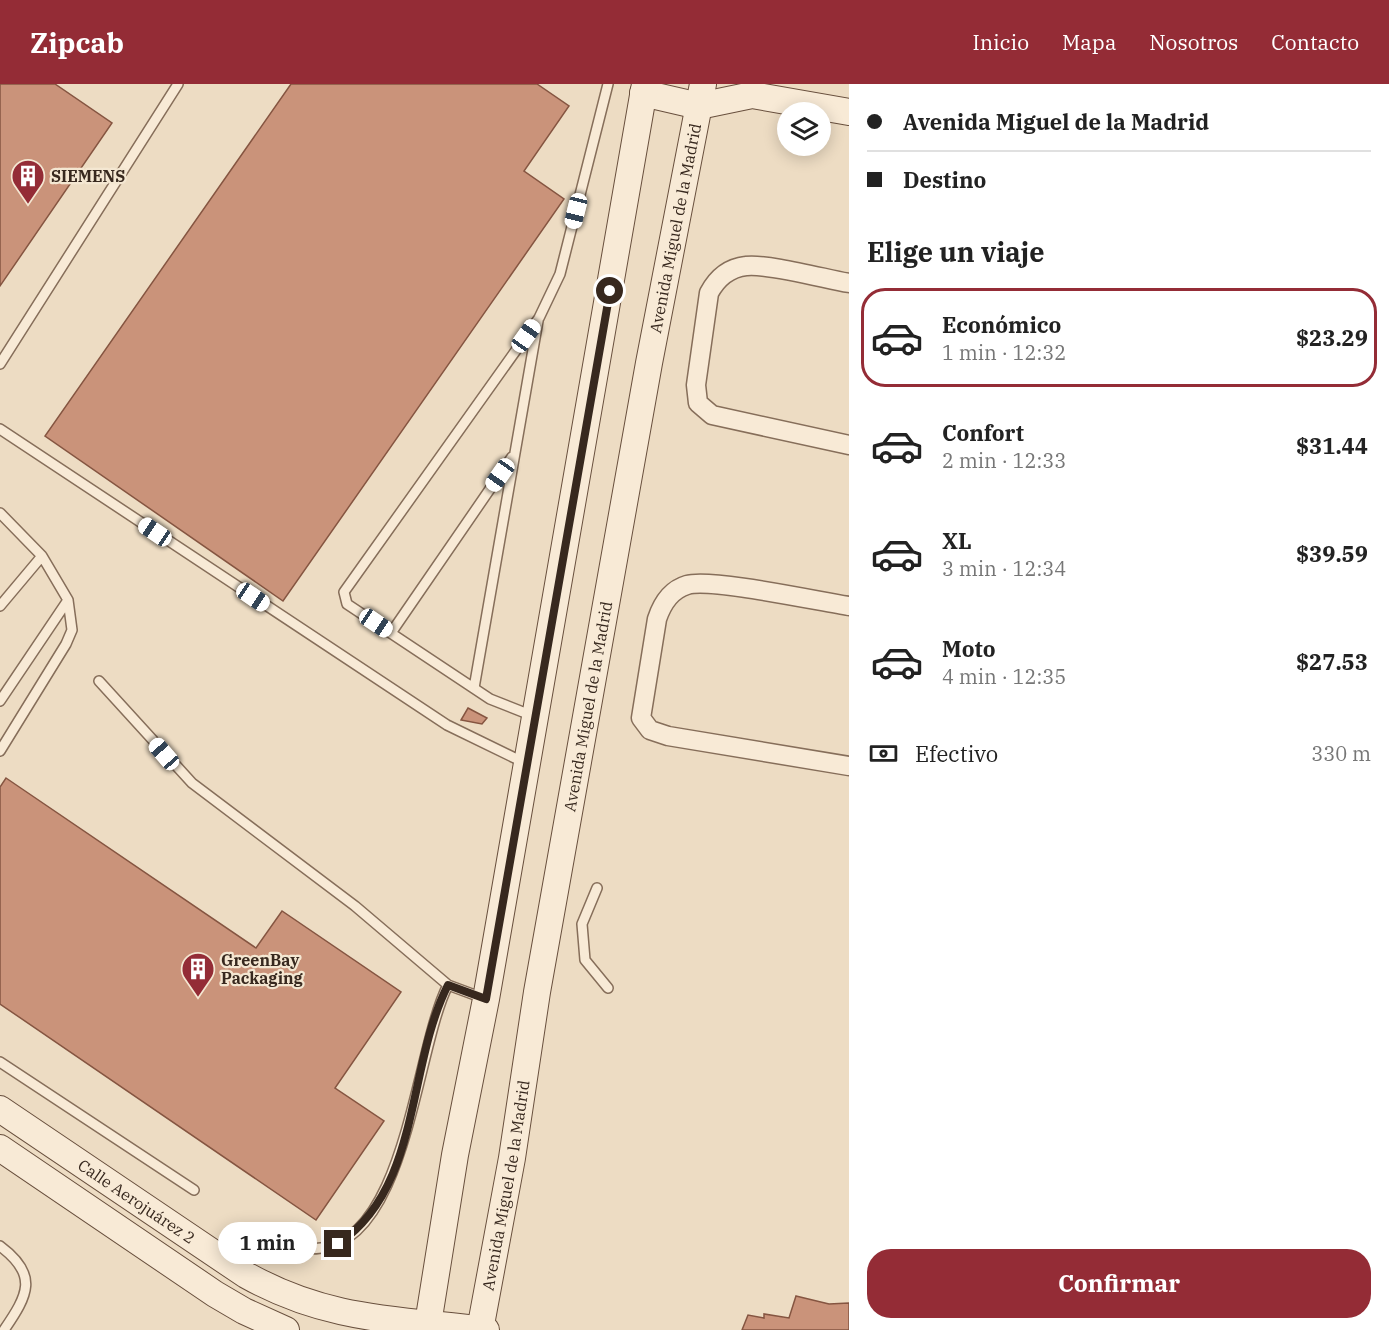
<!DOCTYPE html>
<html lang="es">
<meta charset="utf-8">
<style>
body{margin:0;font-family:"IBM Plex Serif",serif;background:#f2f2f2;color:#222;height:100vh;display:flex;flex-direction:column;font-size:22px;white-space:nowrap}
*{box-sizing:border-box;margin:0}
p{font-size:20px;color:#767676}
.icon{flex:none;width:33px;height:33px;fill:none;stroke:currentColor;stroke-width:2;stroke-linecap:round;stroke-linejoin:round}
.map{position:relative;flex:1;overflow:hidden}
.details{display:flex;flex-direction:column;background:#fff;width:540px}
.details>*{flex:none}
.hud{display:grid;align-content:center;height:132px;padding:0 18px;background:#fff}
.controls{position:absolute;left:777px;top:18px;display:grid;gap:12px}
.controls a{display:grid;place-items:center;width:54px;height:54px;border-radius:50%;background:#fff;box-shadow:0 3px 15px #0003;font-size:30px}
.end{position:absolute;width:27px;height:27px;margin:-14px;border:8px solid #37281e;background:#fff;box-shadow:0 0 0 3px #fff}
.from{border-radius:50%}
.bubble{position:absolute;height:42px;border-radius:21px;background:#fff;box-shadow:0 3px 15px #0003;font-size:20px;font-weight:800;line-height:42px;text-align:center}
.car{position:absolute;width:18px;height:36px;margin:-18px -9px;border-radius:8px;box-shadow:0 0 4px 2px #0007;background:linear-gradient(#fff 24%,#345 0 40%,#fff 0 76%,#345 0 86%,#fff 0)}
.hud b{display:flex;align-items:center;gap:21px;height:57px;font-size:22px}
.hud b+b{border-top:2px solid #e0e0e0}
.hud i{width:15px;height:15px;background:#222}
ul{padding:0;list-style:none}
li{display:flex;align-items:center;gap:18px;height:99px;margin:0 12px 9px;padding:0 6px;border:3px solid transparent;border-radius:24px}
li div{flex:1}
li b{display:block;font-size:22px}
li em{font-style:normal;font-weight:800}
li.current{border-color:#942c36}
li>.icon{width:54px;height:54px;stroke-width:1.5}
h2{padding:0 18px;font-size:27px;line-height:72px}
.pay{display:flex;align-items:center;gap:15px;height:66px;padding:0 18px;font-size:22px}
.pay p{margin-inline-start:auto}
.cta{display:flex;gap:12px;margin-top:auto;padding:12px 18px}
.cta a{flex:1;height:69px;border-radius:24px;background:#942c36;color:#fff;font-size:24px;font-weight:800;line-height:69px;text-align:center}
header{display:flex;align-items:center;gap:36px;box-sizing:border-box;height:84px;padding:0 30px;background:#942c36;color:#fff}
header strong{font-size:28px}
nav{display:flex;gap:33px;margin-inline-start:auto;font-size:21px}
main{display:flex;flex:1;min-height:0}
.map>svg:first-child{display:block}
</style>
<header>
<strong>Zipcab</strong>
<nav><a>Inicio</a><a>Mapa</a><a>Nosotros</a><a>Contacto</a></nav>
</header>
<main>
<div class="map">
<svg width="849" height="1246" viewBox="0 0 849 1246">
<rect width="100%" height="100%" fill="#eddcc3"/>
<path fill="#ca937a" stroke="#855541" stroke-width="1.5" d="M0,0h55l57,39 -112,163z
M291,0h246l32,22 -45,65 40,28 -281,402 -238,-165z
M468,624l19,10 -5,6 -21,-4z
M6,694l250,170 26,-37 119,81 -66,96 49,33 -68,99 -316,-216v-217z
M796,1212l33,8 20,-1v27h-107l6,-15 16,3v-4l25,4z"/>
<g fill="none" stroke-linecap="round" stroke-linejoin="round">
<g stroke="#866e5a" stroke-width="12">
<path id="lane" d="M0,280l178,-280
M0,345l447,296 78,38
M0,429l42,43
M0,522l42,-50 26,44 -68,101
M391,549l121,-176
M99,597l93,102 163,123 93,79
M474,604l64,-367
M533,632l-43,-17 -143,-95 -3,-12 195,-274 21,-44 48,-190
M0,667l66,-107 6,-14 -4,-30
M597,804l-15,36 3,36 23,28
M0,978l194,128
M247,1145c23,11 48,23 74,19 86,-10 95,-201 127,-263l35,13
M0,1162c39,29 28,49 4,84"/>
</g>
<g stroke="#866e5a" stroke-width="21">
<path id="street" d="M849,199c-23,-4 -83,-20 -103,-17 -18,2 -29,12 -37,27l-13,92 2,18 14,12 137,30
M849,522c-32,-5 -138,-28 -162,-21 -17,5 -25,19 -30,34l-16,99 9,12 18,6 181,30"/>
</g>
<g stroke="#684f3d" stroke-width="28">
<g id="secondary">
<path d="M643,9l56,13 53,-11 97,17"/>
<path id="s1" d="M0,1025l246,166c82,46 150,44 240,55"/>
<path d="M0,1064l215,146 29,17 42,19"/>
<path d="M427,1246l28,-175 31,-156 159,-915"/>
<path id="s2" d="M480,1246l32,-172 25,-166 112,-629 54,-279"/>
</g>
</g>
<use href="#lane" stroke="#f8ead6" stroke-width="9"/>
<use href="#street" stroke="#f8ead6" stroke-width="18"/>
<use href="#secondary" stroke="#f8ead6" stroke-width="26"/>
</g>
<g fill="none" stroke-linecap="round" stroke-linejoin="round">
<path stroke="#37281e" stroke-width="8" d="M338,1160c84,-57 68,-177 110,-259l38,14 124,-708"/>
</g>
<defs>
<g id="building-pin" transform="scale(1.725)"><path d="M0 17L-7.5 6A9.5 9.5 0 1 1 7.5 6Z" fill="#942c36" stroke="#f4e7d2"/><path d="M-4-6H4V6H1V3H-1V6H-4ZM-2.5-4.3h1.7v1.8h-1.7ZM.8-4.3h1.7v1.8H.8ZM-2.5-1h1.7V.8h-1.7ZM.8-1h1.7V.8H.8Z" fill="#fff"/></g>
</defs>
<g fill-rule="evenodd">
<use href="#building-pin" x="28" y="92"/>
<use href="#building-pin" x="198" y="885"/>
</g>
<g text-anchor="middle" stroke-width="4.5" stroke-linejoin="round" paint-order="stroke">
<g font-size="16" font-weight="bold" fill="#37281e" stroke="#f4e7d2" text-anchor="start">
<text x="51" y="98">SIEMENS</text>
<text x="221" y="882">GreenBay<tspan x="221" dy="18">Packaging</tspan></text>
</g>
<g font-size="16" fill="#37281e" stroke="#f4e7d2">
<text dy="6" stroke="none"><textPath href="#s2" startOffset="1119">Avenida Miguel de la Madrid</textPath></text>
<text dy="6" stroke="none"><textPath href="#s2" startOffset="633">Avenida Miguel de la Madrid</textPath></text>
<text dy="6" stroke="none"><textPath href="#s2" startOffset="147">Avenida Miguel de la Madrid</textPath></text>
<text dy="6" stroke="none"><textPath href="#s1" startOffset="165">Calle Aerojuárez 2</textPath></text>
</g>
</g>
</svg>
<div class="controls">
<a><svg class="icon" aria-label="layers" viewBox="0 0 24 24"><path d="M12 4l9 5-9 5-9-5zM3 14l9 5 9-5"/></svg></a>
</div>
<i class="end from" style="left:610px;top:207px"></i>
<i class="end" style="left:338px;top:1160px"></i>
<div class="bubble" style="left:218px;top:1138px;width:99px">1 min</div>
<i class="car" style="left:576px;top:127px;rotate:194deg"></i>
<i class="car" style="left:526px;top:252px;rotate:35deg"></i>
<i class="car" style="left:500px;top:391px;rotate:215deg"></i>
<i class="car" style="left:155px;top:448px;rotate:304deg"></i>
<i class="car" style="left:253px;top:513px;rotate:124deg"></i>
<i class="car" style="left:376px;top:539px;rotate:124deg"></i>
<i class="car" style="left:164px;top:670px;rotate:319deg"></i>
</div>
<section class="details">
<div class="hud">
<b><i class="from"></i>Avenida Miguel de la Madrid</b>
<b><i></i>Destino</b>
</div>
<h2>Elige un viaje</h2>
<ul>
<li class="current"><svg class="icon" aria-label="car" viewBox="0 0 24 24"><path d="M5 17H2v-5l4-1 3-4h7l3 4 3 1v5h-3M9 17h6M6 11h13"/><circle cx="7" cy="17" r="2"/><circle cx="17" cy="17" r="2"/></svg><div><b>Económico</b><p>1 min · 12:32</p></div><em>$23.29</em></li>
<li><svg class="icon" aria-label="car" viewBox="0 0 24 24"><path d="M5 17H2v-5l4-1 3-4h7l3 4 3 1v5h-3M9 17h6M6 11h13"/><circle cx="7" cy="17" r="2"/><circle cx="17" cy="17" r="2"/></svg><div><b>Confort</b><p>2 min · 12:33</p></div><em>$31.44</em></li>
<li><svg class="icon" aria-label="car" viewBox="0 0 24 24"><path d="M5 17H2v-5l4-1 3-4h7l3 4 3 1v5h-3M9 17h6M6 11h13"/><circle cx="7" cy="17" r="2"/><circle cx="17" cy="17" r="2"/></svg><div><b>XL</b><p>3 min · 12:34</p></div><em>$39.59</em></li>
<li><svg class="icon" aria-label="car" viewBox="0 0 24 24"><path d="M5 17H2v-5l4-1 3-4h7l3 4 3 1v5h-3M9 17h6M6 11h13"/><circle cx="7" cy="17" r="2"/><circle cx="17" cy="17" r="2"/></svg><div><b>Moto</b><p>4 min · 12:35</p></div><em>$27.53</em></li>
</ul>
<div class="pay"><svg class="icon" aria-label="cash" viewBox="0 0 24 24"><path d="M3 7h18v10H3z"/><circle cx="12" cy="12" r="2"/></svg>Efectivo<p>330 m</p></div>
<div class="cta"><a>Confirmar</a></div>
</section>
</main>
